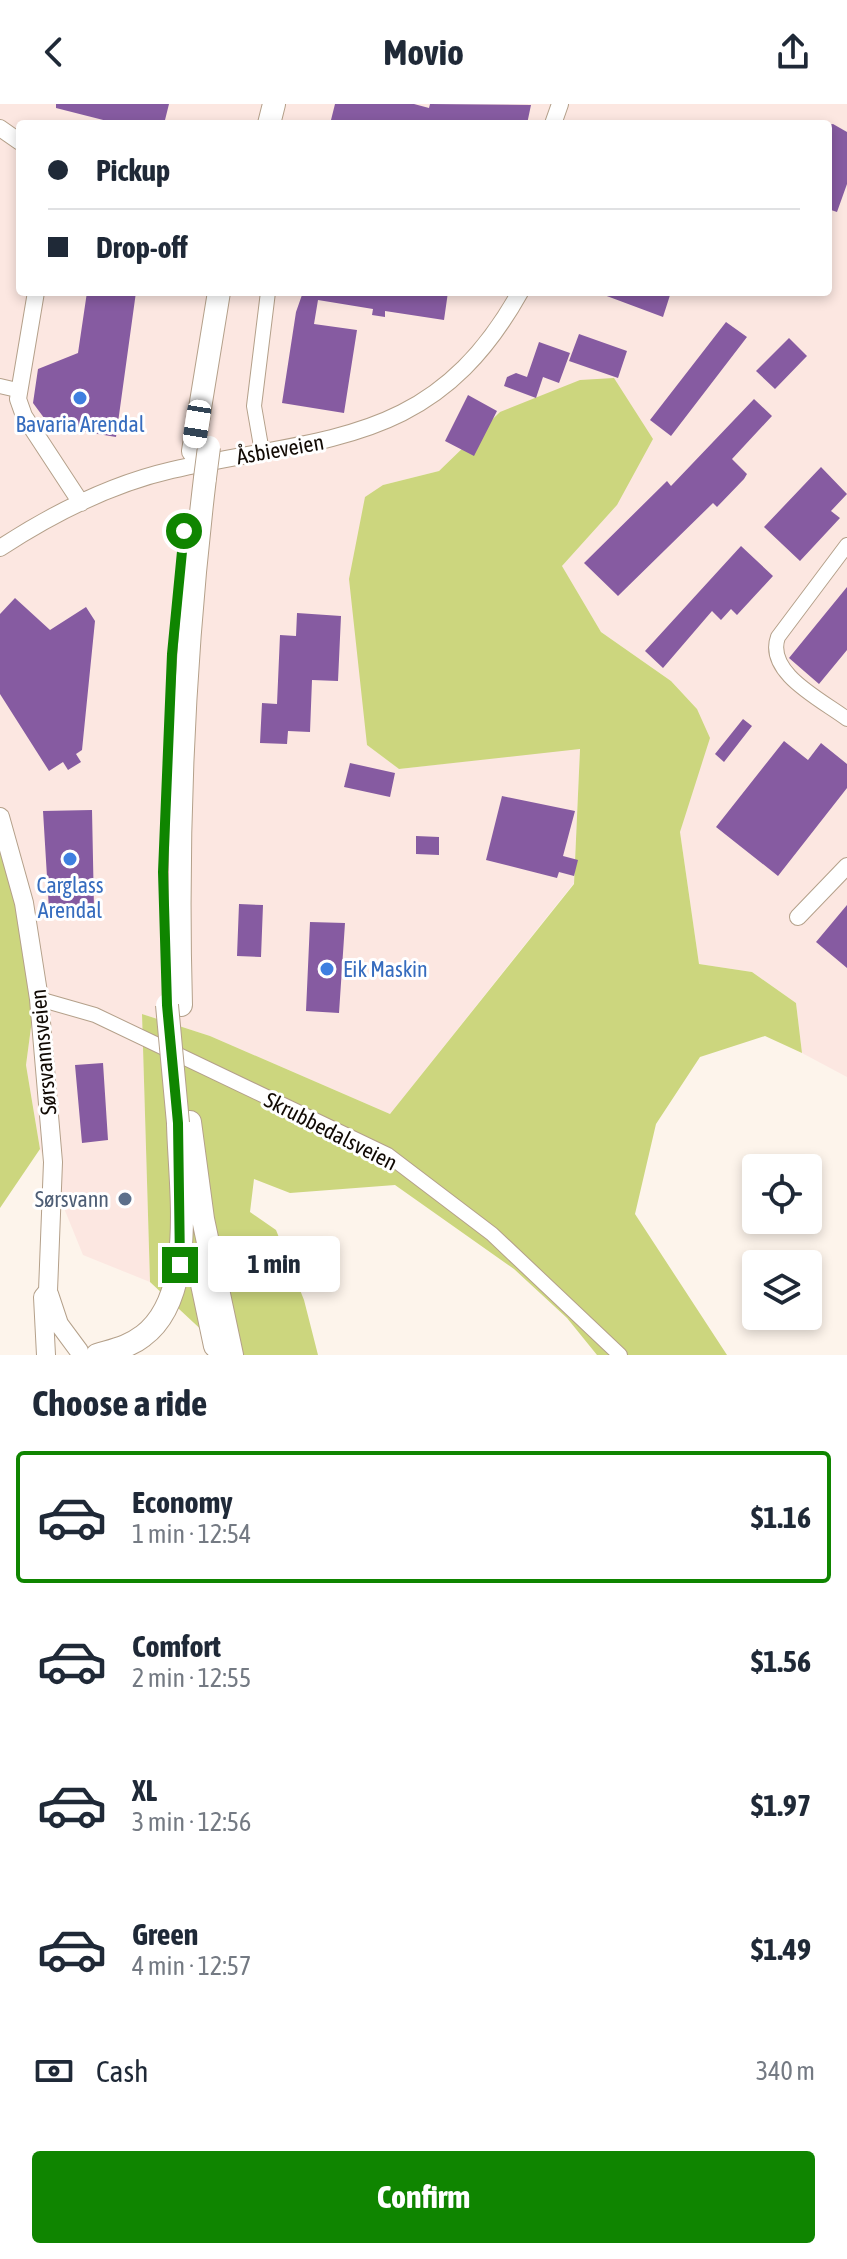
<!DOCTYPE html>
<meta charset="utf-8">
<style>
body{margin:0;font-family:"Asap Condensed",sans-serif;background:#f2f2f3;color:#1f2937;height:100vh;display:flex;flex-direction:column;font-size:30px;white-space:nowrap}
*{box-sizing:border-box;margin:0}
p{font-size:26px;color:#747a83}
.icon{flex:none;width:44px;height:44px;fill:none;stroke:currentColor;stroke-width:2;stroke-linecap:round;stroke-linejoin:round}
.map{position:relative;height:1251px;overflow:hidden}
.side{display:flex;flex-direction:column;background:#fff;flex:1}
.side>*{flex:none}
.guide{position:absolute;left:16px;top:16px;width:816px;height:176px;border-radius:8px;box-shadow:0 4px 12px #0003;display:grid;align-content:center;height:176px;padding:0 32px;background:#fff}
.tools{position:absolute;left:742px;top:1050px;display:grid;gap:16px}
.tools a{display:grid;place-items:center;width:80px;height:80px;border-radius:8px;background:#fff;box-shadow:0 4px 12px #0003;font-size:40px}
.end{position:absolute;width:36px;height:36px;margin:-18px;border:10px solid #0f8500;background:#fff;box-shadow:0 0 0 4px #fff}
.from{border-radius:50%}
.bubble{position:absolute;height:56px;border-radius:8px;background:#fff;box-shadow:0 4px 12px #0003;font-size:26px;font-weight:700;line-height:56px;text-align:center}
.car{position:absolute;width:24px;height:48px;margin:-24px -12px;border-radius:10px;box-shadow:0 0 6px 2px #0007;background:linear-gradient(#fff 24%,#345 0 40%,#fff 0 76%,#345 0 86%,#fff 0)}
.guide b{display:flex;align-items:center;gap:28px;height:76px;font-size:30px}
.guide b+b{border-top:2px solid #e0e1e3}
.guide i{width:20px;height:20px;background:#1f2937}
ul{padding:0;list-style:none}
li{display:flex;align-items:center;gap:24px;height:132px;margin:0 16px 12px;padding:0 16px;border:4px solid transparent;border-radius:8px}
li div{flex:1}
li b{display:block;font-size:30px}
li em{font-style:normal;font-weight:700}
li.current{border-color:#0f8500}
li>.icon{width:72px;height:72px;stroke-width:1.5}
h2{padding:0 32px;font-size:36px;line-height:96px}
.pay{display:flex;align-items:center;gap:20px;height:88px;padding:0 32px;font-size:30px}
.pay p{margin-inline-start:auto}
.action{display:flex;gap:16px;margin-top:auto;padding:16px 32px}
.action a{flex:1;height:92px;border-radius:8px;background:#0f8500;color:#fff;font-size:32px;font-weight:700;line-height:92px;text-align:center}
header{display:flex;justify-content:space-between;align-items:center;height:104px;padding:0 32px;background:#fff;font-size:36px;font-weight:700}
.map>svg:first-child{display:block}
</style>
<header><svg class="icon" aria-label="back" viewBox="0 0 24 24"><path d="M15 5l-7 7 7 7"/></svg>Movio<svg class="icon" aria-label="share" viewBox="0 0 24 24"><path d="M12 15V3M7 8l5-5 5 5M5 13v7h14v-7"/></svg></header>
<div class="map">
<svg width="847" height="1251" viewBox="0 0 847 1251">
<rect width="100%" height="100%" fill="#fdf4eb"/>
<path fill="#fce7e1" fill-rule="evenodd" d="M0,0h847v973l-45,-24 -6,-50 -44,-31 -53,-8 -19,-132 9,-33 8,-90 -26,-28 -70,-49 -39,-66 55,-61 -117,-93 -61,59 -56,14 -16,260 32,24 181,-21 -6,135 -184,231 -180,-78 -68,-22 8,268 -67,-27 -43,-106 -14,-84 13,-98 -39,-128zM20,20h808v168h-808z"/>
<path fill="#ccd67e" d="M614,274l39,61 -36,66 -55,61 39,66 70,49 26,28 13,29 -30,94 19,132 53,8 44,31 6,50 -37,-17 -65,21 -44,67 -21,90 92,141h-130l-30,-37 -53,-49 -119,-84 -105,8 -36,-14 -4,33 26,18 28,70 14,55h-105l-5,-19 -58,-54 -8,-268 68,22 180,78 184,-230 6,-135 -181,20 -32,-24 -18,-166 16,-82 18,-12 56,-14 61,-59 80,-32z
M0,735l39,128 -13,98 14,84 -40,59z"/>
<path fill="#865ba1" d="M56,0h113l-5,20h-45l-63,-16z
M335,0h79l15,4 1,-4 101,1 -4,19h-197z
M833,20l14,8v52l-10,28 -9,-3v-84z
M87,188h49l-20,145 -66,-11 -17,-23 5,-34 40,-16z
M303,188h145l-4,28 -59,-9v6l-13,-2 1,-6 -55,-9 -4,24 43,6 -13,83 -62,-10 14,-91z
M596,188h75l-8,25z
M726,218l21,15 -76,99 -21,-16z
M579,230l48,17 -9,27 -49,-17z
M789,234l18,18 -32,33 -19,-18z
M539,238l31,11 -11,30 -16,-6 -7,21 -32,-12 3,-9 9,-4 11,4z
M468,291l29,16 -23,45 -29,-15z
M754,295l18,17 -40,43 15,15 -3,5 -27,28 -4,-4 -95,93 -34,-33 83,-82 4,5z
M821,363l26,27 -16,17 9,7 -40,43 -36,-34z
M741,442l32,30 -36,39 -6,-6 -10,11 -9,-9 -49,57 -18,-17z
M847,483v63l-28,34 -30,-26z
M15,494l35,32 36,-23 9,14 -13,129 -6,4 5,8 -13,8 -5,-8 -14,9 -49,-77v-80z
M297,509l44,3 -3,65 -26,-1 -2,52 -22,-1 -1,13 -27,-1 2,-40 15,1 3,-69 16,1z
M743,615l9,7 -28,36 -9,-8z
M784,637l24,19 13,-17 26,21v24l-69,88 -62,-49z
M350,659l45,10 -5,24 -46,-10z
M502,692l73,15 -12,45 15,4 -4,16 -15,-4 -2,6 -71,-18z
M92,706l2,99 -45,1 -6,-99z
M416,732l23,1v18l-23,-1z
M239,800l24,1 -2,52 -24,-1z
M847,801v63l-31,-26z
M310,818l35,1 -6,90 -33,-2z
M103,959l5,77 -26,3 -7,-78z"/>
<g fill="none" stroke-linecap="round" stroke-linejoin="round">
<g stroke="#b4a08a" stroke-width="16">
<path id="minor" d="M0,282l17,4
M262,348l-8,-46 14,-114
M847,441l-69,92c-13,36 44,63 69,82
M39,895l56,16 293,140 104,79 128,121"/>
</g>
<g stroke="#b4a08a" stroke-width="18">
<path id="tertiary" d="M553,20l7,-20
M0,24l20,14
M36,188l-18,107 6,17 57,87
M0,444c52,-34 111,-64 172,-78 152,-35 261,-22 348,-178
M798,813l49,-51"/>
</g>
<g stroke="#b4a08a" stroke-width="20">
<path id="secondary" d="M0,713l24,86 15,96 14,163 -5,129 -5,6 3,58
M49,1190l10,30 20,27"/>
</g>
<g stroke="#b4a08a" stroke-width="24">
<path id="trunk" d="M269,20l5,-20
M193,347l26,-159
M181,901c-5,-176 3,-351 24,-527
M190,1018l13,97 29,136
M199,1166l16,76
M97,1251c16,-5 32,-8 46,-19 55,-41 36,-152 35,-213"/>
</g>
<use href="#minor" stroke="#fff" stroke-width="14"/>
<use href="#tertiary" stroke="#fff" stroke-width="16"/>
<use href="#secondary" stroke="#fff" stroke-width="18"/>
<use href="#trunk" stroke="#fff" stroke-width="22"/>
<g stroke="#b4a08a" stroke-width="24" stroke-linecap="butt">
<path id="trunk-bridge" d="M205,374l4,-31
M167,901l11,118"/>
</g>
<use href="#trunk-bridge" stroke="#fff" stroke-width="22"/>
</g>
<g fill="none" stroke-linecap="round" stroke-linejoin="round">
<path stroke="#0f8500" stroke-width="10" d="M180,1161l-2,-142 -11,-118 -4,-133 9,-218 12,-123"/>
</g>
<g fill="#3f7fe0" stroke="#fff" stroke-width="3">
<circle cx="80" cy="294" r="8"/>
<circle cx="70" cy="755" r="8"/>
<circle cx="327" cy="865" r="8"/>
</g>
<circle fill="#5c6f8a" stroke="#fff" stroke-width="3" cx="125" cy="1095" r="8"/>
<g text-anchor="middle" stroke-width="6" stroke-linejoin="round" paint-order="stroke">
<g font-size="22" fill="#366cbe" stroke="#fff">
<text x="80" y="328">Bavaria Arendal</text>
<text x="70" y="789">Carglass<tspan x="70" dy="25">Arendal</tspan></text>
<text x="343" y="873" text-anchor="start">Eik Maskin</text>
</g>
<g font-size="22" fill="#110a04" stroke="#fff">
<text transform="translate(280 345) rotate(-10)" y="8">Åsbieveien</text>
<text transform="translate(43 948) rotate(-95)" y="8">Sørsvannsveien</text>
<text transform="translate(331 1027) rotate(27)" y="8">Skrubbedalsveien</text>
</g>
<g font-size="22" fill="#4e5e75" stroke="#fff" text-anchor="end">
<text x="109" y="1103">Sørsvann</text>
</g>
</g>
</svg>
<div class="tools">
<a><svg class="icon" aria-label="locate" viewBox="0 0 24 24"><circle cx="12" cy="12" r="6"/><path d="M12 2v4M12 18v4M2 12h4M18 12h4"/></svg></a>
<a><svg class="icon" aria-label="layers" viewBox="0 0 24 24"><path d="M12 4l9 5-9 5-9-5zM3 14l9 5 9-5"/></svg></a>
</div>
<i class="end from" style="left:184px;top:427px"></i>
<i class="end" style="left:180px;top:1161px"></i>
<div class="bubble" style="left:208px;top:1132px;width:132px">1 min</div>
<i class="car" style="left:197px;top:320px;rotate:189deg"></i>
<div class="guide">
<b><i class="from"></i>Pickup</b>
<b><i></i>Drop-off</b>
</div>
</div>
<section class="side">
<h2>Choose a ride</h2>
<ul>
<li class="current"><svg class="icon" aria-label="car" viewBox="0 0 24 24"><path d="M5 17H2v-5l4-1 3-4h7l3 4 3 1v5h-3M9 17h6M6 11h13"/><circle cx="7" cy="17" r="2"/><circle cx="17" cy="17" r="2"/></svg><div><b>Economy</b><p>1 min · 12:54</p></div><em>$1.16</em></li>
<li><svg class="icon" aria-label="car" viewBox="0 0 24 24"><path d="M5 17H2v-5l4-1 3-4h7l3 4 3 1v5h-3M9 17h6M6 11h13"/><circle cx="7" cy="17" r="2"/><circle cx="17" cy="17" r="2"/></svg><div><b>Comfort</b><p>2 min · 12:55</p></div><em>$1.56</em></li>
<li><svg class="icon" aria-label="car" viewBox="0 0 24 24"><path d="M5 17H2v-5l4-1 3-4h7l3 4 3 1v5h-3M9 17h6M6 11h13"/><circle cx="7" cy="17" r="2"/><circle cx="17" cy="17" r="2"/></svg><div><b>XL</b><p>3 min · 12:56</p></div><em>$1.97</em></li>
<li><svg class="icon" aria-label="car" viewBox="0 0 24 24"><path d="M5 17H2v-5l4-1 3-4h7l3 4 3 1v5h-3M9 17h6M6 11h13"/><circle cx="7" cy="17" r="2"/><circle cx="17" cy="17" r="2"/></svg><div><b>Green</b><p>4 min · 12:57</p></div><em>$1.49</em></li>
</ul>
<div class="pay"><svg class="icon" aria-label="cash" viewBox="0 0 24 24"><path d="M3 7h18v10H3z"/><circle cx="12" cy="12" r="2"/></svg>Cash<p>340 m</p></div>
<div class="action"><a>Confirm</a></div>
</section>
